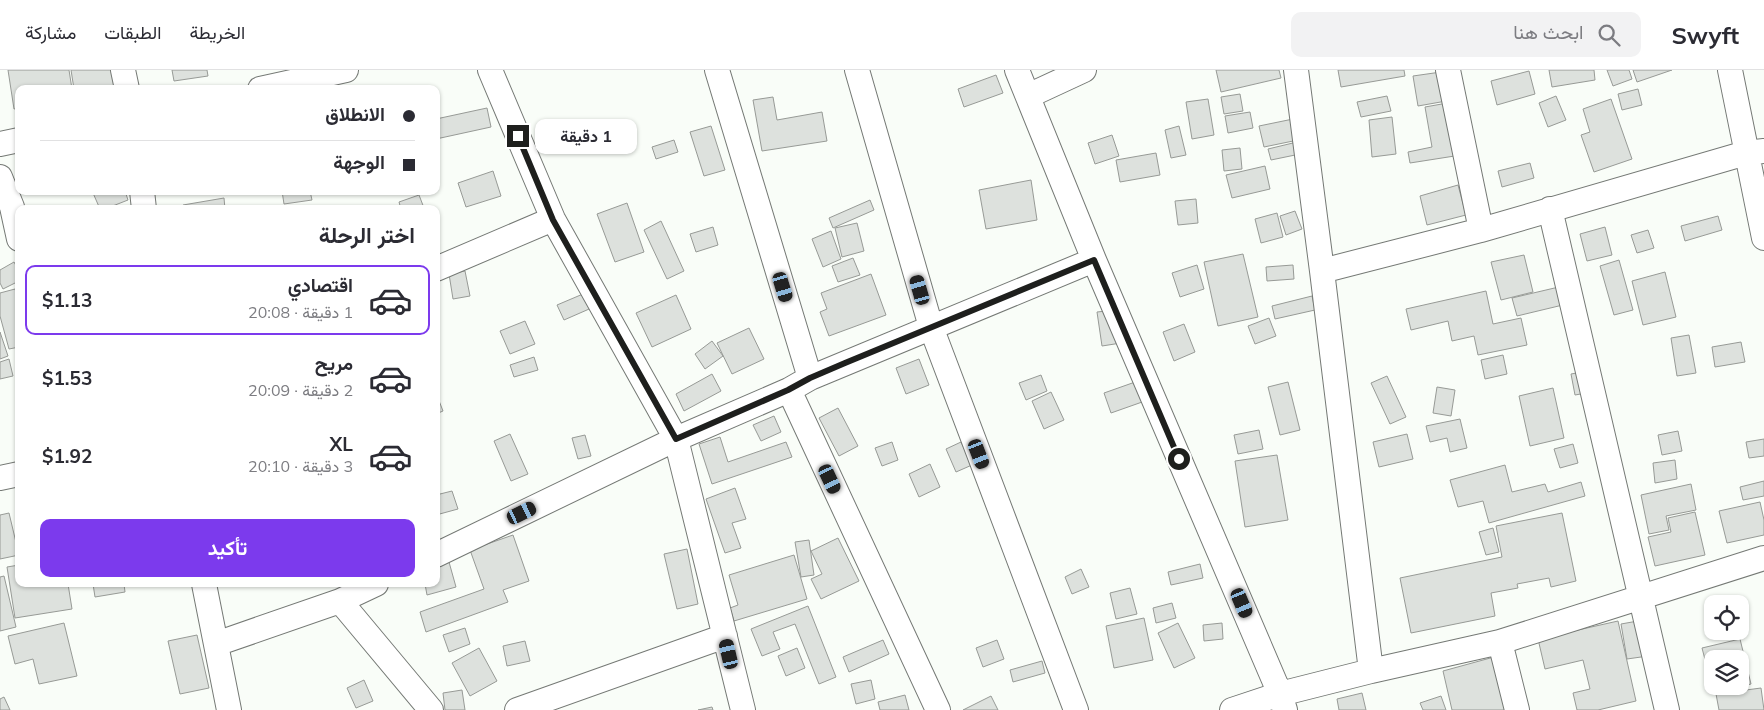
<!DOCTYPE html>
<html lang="ar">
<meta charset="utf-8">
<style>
body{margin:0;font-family:Mulish,Vazirmatn,sans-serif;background:#f2f2f3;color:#2b2b33;direction:rtl;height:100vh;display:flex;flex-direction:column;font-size:19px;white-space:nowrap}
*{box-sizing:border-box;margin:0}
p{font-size:16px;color:#7c7c81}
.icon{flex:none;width:28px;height:28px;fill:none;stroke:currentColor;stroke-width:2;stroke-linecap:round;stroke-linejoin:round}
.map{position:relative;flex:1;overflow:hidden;direction:ltr}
.side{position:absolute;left:15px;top:135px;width:425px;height:382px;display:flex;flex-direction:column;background:#fff;border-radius:10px;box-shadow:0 1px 4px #0004;direction:rtl}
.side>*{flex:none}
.guide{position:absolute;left:15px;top:15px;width:425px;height:110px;border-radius:10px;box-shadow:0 1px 4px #0004;direction:rtl;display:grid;align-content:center;height:110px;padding:0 25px;background:#fff}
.tools{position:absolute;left:1704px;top:525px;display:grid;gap:10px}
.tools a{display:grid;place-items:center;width:45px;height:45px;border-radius:10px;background:#fff;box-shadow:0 1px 4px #0004;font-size:25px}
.end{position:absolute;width:22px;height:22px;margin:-11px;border:6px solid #1e1f1d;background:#fff;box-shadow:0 0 0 2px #fff}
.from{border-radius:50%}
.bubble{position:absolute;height:35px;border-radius:10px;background:#fff;box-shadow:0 1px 4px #0004;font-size:16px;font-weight:700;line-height:35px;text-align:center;direction:rtl}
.car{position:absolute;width:15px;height:30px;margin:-15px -8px;border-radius:6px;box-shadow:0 0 4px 1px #0007;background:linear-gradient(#222 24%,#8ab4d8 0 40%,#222 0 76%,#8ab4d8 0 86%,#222 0)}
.guide b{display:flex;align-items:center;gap:18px;height:48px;font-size:19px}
.guide b+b{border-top:1px solid #e1e1e2}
.guide i{width:12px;height:12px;background:#2b2b33}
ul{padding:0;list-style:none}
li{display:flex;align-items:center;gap:15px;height:70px;margin:0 10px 8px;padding:0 15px;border:2px solid transparent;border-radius:10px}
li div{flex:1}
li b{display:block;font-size:19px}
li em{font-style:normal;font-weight:700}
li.on{border-color:#7c3aed}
li>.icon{width:45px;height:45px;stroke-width:1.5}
h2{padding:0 25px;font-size:22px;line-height:60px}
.cta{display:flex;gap:10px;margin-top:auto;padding:10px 25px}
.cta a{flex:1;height:58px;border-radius:10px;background:#7c3aed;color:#fff;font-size:20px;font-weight:700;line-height:58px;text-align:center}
header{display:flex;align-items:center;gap:30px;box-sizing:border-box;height:70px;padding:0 25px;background:#fff;border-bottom:1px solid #e1e1e2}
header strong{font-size:24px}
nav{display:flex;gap:28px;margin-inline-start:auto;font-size:18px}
.search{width:350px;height:45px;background:#f2f2f3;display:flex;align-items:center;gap:12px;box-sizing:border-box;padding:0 18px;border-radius:10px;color:#7c7c81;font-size:19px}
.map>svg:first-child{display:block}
</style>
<header>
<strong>Swyft</strong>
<div class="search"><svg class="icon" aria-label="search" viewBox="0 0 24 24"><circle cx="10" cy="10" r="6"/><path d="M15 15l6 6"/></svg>ابحث هنا</div>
<nav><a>الخريطة</a><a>الطبقات</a><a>مشاركة</a></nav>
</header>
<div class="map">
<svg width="1764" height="640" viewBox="0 0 1764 640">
<rect width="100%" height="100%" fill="#f9fdf8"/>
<path fill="#dde1dd" stroke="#979a96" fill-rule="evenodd" d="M8,0h61l3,19h-53v19l-5,1z
M71,0h46l4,19h-47z
M172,0h35l1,6 -34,5z
M1216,0h63l2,8 -60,14z
M1338,0h66l1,6 -64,11z
M1549,0h45l1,10 -43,7z
M1607,0h22l3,9 -19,7z
M1633,0h39l-35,12z
M1448,1l4,29 -34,6 -5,-30z
M1529,1l6,23 -38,11 -6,-24z
M996,5l7,18 -39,14 -6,-18z
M1638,19l4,16 -20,5 -4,-16z
M1240,24l3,17 -19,3 -3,-17z
M1387,26l4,15 -30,6 -4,-15z
M1556,26l10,24 -18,7 -9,-24z
M773,27l4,23 45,-8 5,29 -65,10 -9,-51z
M1208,29l6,36 -22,4 -6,-37z
M1611,29l21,60 -38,13 -13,-37 9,-3 -7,-23z
M1453,32l8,53 -51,8 -2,-11 24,-5 -7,-40z
M487,38l4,19 -55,12v-20z
M1250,42l3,16 -25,5 -3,-17z
M1392,47l4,37 -24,3 -3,-37z
M1293,49l5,21 -34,7 -5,-21z
M711,56l14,44 -21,6 -14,-44z
M1179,56l7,29 -15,3 -6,-28z
M1112,65l7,21 -24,8 -7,-21z
M674,70l4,12 -22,7 -4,-12z
M1297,72l3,12 -29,6 -3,-11z
M1240,78l2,21 -18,2 -2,-21z
M1156,83l4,22 -40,7 -4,-22z
M1530,93l4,15 -32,9 -4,-16z
M1265,96l5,23 -38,9 -6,-23z
M493,101l8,25 -35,11 -8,-24z
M1031,110l6,40 -51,9 -7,-39z
M1458,115l8,30 -39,10 -7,-29z
M98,121h27l3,9 -23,9h-5l-7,-16z
M282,121h28l2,9 -28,4z
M419,125l5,13 -23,1 -2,-7z
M224,128l1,11h-41l-1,-4z
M1196,129l2,24 -20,2 -3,-24z
M870,130l4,10 -41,18 -4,-10z
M627,133l17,49 -29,10 -18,-48z
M1295,141l7,18 -16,6 -6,-19z
M1277,143l6,24 -22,6 -6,-24z
M1718,146l4,14 -37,11 -4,-15z
M661,151l23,50 -17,8 -23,-49z
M857,153l7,28 -22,6 -7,-29z
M713,157l5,18 -22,7 -6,-18z
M1605,157l7,28 -25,6 -7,-27z
M1648,160l6,18 -17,5 -6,-18z
M831,161l10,28 -18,8 -11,-28z
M1243,184l15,63 -40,9 -14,-64z
M1524,185l9,37 -32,8 -10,-38z
M853,188l7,17 -22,7 -6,-16z
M1619,190l14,50 -19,5 -14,-49z
M14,192l5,9v10l-16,8 -3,-6v-13z
M1197,195l7,24 -24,8 -8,-24z
M1293,195l1,14 -27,2 -1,-14z
M465,201l5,25 -17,3 -4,-25z
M1665,202l11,45 -33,8 -11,-44z
M871,204l15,41 -57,21 -9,-24 7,-3 -6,-16z
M1563,216l4,18 -50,12 -5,-18z
M15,219l4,14v44l-10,2 -9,-33v-23z
M590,221l6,15 -32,14 -7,-15z
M1486,221l7,33 28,-6 6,27 -49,10 -4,-19 -22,5 -4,-20 -37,9 -5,-21z
M676,225l15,34 -39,18 -16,-34z
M1312,226l3,14 -40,9 -3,-13z
M1116,240l5,33 -19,3 -5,-34z
M1269,248l7,18 -21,8 -7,-18z
M525,251l10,23 -25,10 -10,-23z
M1184,254l11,28 -21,9 -11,-29z
M749,258l15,31 -32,15 -15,-31z
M0,262l8,24 -8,3z
M1689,265l7,38 -19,3 -6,-38z
M712,271l11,15 -18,13 -10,-15z
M1741,272l4,20 -30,5 -3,-20z
M1503,285l4,19 -22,5 -4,-19z
M534,287l4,13 -24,7 -4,-12z
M9,289l4,17 -13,3v-17z
M919,289l10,26 -23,9 -10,-26z
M1588,301l4,21 -17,3 -4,-21z
M712,304l9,17 -37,20 -8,-17z
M1041,305l6,16 -21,9 -7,-17z
M1387,306l19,41 -16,7 -19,-41z
M1138,311l7,20 -34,12 -7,-20z
M1288,312l12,48 -20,5 -12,-48z
M1437,317l18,3 -4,26 -18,-3z
M1553,318l11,50 -34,8 -11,-50z
M1051,322l13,28 -20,9 -12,-28z
M436,323l7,18 -7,3z
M838,338l20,38 -19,10 -20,-38z
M774,346l7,16 -20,9 -8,-16z
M1460,349l7,29 -17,4 -3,-14 -17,4 -4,-16z
M1259,360l4,19 -25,5 -4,-19z
M1678,361l4,20 -20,4 -4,-20z
M510,364l18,40 -17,7 -17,-40z
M1407,364l6,25 -34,8 -6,-25z
M585,365l6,21 -13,3 -6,-21z
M720,367l8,25 58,-20 6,15 -80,27 -13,-40z
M1764,369v17l-15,2 -3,-16z
M892,372l6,18 -16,6 -7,-18z
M961,372l11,23 -16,7 -10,-23z
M1573,374l5,19 -18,5 -6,-19z
M1277,385l11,65 -43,7 -10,-66z
M1675,390l2,19 -22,4 -2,-20z
M930,394l10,23 -21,10 -10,-23z
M1505,395l7,27 33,-8 3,8 33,-10 4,14 -96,27 -6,-22 -25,6 -8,-27z
M1764,411v15l-21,4 -3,-13z
M1691,414l5,26 -30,6 3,14 -20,4 -8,-39z
M735,418l11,31 -14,4 9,25 -16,5 -19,-54z
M452,421l6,18 -22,6v-20z
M1760,432l4,18v15l-37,8 -8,-32z
M1695,442l10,43 -50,11 -7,-29 23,-5 -3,-14z
M9,443l10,42 -19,4v-44z
M1562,443l14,68 -25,6 -2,-9 -32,6 1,4 -27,5 4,23 -84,17 -11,-55 102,-21 -6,-31z
M1493,458l6,24 -13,3 -7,-23z
M513,465l16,46 -26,9 5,12 -82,30 -6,-20 64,-23 -14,-39z
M838,468l21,43 -38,18 -10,-20 11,-5 -11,-23z
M809,470l5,35 -13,2 -6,-35z
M687,479l11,55 -21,5 -13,-55z
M794,485l13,44 -73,22 -4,-13 8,-3 -9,-30z
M449,492l7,25 -29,8 -2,-11h11v-18z
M1200,494l3,14 -32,7 -3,-13z
M19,495v19h49l4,25 -57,9 -8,-51z
M1081,499l8,18 -17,7 -7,-17z
M4,506l12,51 -16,4v-54z
M93,514h31l1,8 -30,5z
M1130,518l7,26 -21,5 -6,-26z
M1172,533l4,15 -20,5 -3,-15z
M808,536l28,71 -17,7 -24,-60 -22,8 7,17 -18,7 -11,-27z
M1144,548l9,42 -39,8 -8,-42z
M1649,549l6,36 -28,4 -6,-35z
M1618,551l18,80 -38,9h-21l-4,-17 17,-4 -7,-29 -38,9 -7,-30z
M64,553l13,53 -38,8 -6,-25 -18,5 -7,-28z
M1178,553l17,35 -21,10 -16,-35z
M1222,553l1,16 -19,2 -1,-16z
M465,558l5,16 -21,8 -6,-17z
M197,565l12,53 -29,6 -12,-53z
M1740,569l11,45 -37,10 -12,-46zM1712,589h28v27h-28z
M883,570l6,14 -40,18 -6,-15z
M997,570l7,19 -21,8 -7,-19z
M525,571l5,20 -23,5 -4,-20z
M479,578l18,33 -27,15 -18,-33z
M797,578l8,20 -19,8 -8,-20z
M1494,587l13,53h-55l-9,-39z
M1042,591l3,12 -32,9 -3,-12z
M364,610l9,21 -17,7 -9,-20z
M871,610l4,19 -19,5 -5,-20z
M1761,618l3,22h-45l-3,-16z
M462,620l3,20h-20l-2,-17z
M1362,623l4,17h-27l-2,-11z
M905,625l4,15h-29l-2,-8z
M991,626l7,14h-35z
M1441,626l5,14h-23l-3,-7z
M4,627l6,13h-10v-11z
M712,637l1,3h-15z"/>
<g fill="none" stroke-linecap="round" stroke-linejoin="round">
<g stroke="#757975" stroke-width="26">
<path id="street" d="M123,0l4,19
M490,0l63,149 123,220 67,271
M717,0l93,308
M857,0l74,257 145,383
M1017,0l77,190 186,434 5,16
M1296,0l26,201 49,400
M1448,0l33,160
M1730,0l34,168
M260,19l86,-19
M1028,26l56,-26
M0,74l19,-4
M0,107l12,30 7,32
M142,121l2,18
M1550,139l117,501
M436,199l117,-50
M1322,201l159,-41 265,-77 18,-2
M789,320l149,320
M0,408l19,-4
M436,485l240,-116 113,-49 21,-12 284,-118
M204,514l25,126
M340,531l91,109
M1500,572l17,68
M216,574l124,-43 36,-17
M517,640l208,-74
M1232,640l48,-16 91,-23 129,-29 264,-84"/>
</g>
<use href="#street" stroke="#fff" stroke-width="24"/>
</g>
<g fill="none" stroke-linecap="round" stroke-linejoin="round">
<path stroke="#1e1f1d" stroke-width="6" d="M518,66l35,84 123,219 112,-49 22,-12 35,-15 249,-103 85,199"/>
</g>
</svg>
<div class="tools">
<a><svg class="icon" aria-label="locate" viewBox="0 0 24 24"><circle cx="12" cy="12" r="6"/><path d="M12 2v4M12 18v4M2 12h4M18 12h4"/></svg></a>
<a><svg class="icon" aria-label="layers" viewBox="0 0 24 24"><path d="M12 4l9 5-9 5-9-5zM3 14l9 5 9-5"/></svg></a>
</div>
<i class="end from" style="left:1179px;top:389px"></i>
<i class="end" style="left:518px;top:66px"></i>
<div class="bubble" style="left:535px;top:49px;width:102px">1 دقيقة</div>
<i class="car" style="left:783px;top:217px;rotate:163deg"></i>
<i class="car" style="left:920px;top:220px;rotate:344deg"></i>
<i class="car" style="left:979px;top:384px;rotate:159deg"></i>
<i class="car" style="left:830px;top:409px;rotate:155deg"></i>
<i class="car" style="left:522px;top:443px;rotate:64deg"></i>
<i class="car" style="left:1242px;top:533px;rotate:157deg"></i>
<i class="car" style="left:729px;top:584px;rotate:347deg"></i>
<div class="guide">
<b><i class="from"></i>الانطلاق</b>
<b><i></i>الوجهة</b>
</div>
<section class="side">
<h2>اختر الرحلة</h2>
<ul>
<li class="on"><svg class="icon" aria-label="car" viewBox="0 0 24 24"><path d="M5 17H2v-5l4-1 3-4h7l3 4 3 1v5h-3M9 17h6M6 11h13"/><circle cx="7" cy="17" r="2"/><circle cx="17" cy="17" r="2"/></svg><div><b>اقتصادي</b><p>1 دقيقة · 20:08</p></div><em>$1.13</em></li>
<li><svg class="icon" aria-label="car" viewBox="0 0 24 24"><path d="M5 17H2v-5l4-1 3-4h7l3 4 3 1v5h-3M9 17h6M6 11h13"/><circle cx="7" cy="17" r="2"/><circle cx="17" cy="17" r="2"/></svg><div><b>مريح</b><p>2 دقيقة · 20:09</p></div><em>$1.53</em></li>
<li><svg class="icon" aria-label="car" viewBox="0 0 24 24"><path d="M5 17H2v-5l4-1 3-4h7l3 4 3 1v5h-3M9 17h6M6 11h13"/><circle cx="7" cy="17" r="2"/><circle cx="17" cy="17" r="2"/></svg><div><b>XL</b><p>3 دقيقة · 20:10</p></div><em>$1.92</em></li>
</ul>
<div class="cta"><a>تأكيد</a></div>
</section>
</div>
